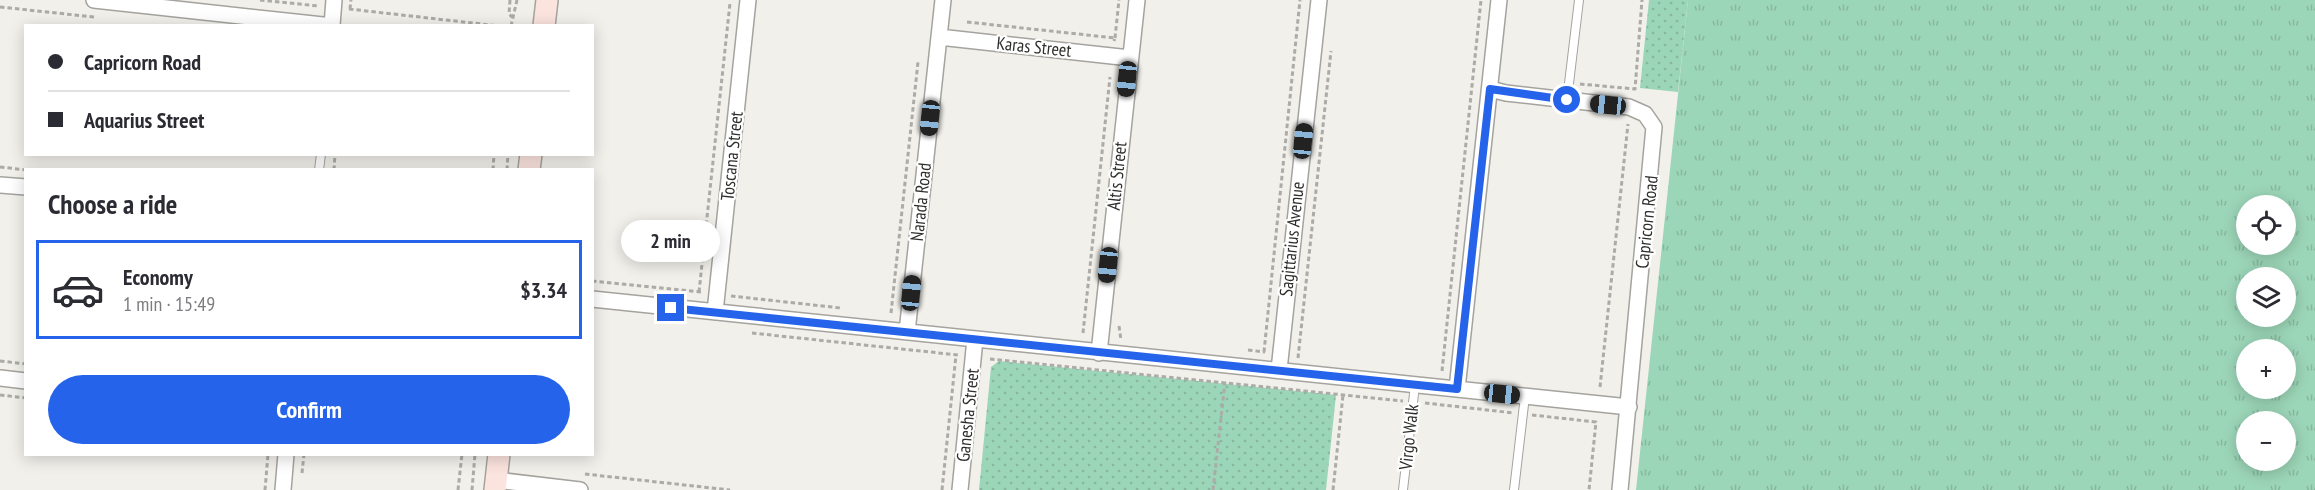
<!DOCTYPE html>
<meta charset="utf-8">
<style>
body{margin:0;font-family:"PT Sans Narrow",sans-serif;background:#f2f2f3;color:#2b2b33;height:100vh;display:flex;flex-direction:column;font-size:22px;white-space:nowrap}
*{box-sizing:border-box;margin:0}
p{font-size:20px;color:#7c7c81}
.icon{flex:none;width:33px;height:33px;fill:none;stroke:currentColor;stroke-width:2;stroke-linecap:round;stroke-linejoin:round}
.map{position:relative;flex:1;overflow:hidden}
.sheet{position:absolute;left:24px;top:168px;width:570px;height:288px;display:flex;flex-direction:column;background:#fff;border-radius:0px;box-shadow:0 3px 15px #0003}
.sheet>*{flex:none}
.hud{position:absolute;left:24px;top:24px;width:570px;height:132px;border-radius:0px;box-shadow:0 3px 15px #0003;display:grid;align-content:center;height:132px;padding:0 24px;background:#fff}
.buttons{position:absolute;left:2236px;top:195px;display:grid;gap:12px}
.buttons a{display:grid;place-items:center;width:60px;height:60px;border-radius:50%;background:#fff;box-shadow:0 3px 15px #0003;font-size:30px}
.end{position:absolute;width:27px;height:27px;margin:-14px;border:8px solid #2563eb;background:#fff;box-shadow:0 0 0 3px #fff}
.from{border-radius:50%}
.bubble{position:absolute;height:42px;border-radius:21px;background:#fff;box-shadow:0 3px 15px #0003;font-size:20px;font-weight:700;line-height:42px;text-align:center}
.car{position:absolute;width:18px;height:36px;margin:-18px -9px;border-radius:8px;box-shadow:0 0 4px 2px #0007;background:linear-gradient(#222 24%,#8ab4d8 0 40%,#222 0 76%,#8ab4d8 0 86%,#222 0)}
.hud b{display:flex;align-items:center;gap:21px;height:57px;font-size:22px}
.hud b+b{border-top:2px solid #e1e1e2}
.hud i{width:15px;height:15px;background:#2b2b33}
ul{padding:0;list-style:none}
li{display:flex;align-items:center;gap:18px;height:99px;margin:0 12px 9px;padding:0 12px;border:3px solid transparent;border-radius:0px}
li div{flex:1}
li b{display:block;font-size:22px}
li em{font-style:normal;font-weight:700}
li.on{border-color:#2563eb}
li>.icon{width:54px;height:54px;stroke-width:1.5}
h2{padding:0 24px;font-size:27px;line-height:72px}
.primary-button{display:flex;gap:12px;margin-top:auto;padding:12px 24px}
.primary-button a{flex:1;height:69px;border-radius:36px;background:#2563eb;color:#fff;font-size:24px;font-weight:700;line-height:69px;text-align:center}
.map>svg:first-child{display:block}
</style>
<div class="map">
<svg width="2315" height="490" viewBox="0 0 2315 490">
<defs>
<pattern id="grass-tufts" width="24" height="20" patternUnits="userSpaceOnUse" patternTransform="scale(1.5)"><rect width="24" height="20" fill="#9cd6b8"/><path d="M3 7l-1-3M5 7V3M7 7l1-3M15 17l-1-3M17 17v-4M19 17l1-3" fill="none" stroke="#87b89e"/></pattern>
<pattern id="park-dots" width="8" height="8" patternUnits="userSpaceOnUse" patternTransform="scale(1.5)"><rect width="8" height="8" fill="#9cd6b8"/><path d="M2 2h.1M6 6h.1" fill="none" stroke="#87b89e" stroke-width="1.8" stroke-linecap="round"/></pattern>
</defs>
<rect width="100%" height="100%" fill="#f1f0eb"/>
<path fill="url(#grass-tufts)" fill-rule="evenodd" d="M1688,0h627v490h-679zM2247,206h39v38h-39zM2247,278h39v38h-39zM2247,350h39v38h-39zM2247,422h39v38h-39z"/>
<path fill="url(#park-dots)" d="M1649,0h39l-10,92 -38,-4z
M999,361l337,34 -10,95h-347l12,-123z"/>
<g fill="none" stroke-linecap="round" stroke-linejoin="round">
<g stroke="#a5a39e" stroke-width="10">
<path id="lane" d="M1567,100l12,-100
M319,170l2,-16
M1403,490l12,-105
M1514,490l11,-94"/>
</g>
<g stroke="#a5a39e" stroke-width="18">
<path id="street" d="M94,0l238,26
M332,25l2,-25
M939,37l191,21
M1490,89l16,4 123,14 16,7 9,13 -34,363
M0,185l26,2
M592,299l1037,108
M715,312l33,-312
M907,332l36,-332
M1099,353l38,-353
M1279,370l40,-370
M0,378l26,3
M1457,389l42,-389
M496,480l84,10
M283,490l3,-36
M960,490l15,-151"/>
</g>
<g stroke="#a5a39e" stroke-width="24">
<path id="secondary" d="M544,26l3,-26
M529,170l2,-16
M495,490l4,-36"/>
</g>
<path stroke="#acaba7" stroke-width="3" stroke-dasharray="4.5 3" stroke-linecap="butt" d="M260,0l58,6
M510,0l-1,14 3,3
M0,7l94,10
M349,9l150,17
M350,9l1,-9
M967,22l148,16 -1,3
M511,26l6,-26
M1115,38l4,-38
M1580,84l55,5 7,-89
M0,167l27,3
M334,170l1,-16
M493,170l1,-16
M507,170l1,-16
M592,281l109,11
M699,292l31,-289
M731,296l110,12
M891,313l27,-251
M1119,326l2,14
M752,333l206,22
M1083,333l27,-256
M1248,350l17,2
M1264,352l36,-352
M1298,358l33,-307
M990,359l413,42
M0,361l26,3
M1442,371l39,-371
M1600,387l28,-263
M0,395l26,3
M1425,403l89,10
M1532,415l64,7 -7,68
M302,473l2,-19
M585,474l145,16
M265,490l3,-36
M458,490l4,-36
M472,490l3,-36
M942,490l14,-135
M1213,490l12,-108
M1333,490l10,-95"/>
<use href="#lane" stroke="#fff" stroke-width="8"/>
<use href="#street" stroke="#fff" stroke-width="15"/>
<use href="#secondary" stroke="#fbe3de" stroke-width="21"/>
</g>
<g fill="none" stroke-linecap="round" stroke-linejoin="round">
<path stroke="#2563eb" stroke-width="8" d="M671,308l786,81 33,-300 77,11"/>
</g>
<g text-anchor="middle" stroke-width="4.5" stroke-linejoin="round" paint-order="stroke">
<g font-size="18" fill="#2d2d2b" stroke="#fff">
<text transform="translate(1034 47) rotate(6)" y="6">Karas Street</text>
<text transform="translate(732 156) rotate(-84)" y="6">Toscana Street</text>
<text transform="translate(1117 176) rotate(-84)" y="6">Altis Street</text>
<text transform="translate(921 202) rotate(-84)" y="6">Narada Road</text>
<text transform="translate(1647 222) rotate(-84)" y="6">Capricorn Road</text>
<text transform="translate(1292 239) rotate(-84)" y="6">Sagittarius Avenue</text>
<text transform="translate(968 415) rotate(-84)" y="6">Ganesha Street</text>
<text transform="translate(1409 437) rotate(-84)" y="6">Virgo Walk</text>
</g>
</g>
</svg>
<div class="buttons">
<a><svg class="icon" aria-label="locate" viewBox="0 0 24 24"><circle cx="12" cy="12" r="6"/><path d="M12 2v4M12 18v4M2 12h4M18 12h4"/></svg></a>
<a><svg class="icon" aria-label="layers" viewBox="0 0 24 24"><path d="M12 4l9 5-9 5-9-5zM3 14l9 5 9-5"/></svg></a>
<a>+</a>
<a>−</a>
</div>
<i class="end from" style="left:1567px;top:100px"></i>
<i class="end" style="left:671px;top:308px"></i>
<div class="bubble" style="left:621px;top:220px;width:99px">2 min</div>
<i class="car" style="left:1127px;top:79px;rotate:186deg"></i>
<i class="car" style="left:1608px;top:105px;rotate:276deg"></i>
<i class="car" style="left:930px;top:118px;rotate:186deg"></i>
<i class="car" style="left:1303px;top:141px;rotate:6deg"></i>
<i class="car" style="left:1108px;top:265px;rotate:186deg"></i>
<i class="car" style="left:911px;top:293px;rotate:6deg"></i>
<i class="car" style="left:1502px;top:394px;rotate:96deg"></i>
<div class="hud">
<b><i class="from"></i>Capricorn Road</b>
<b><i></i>Aquarius Street</b>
</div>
<section class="sheet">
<h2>Choose a ride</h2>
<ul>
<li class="on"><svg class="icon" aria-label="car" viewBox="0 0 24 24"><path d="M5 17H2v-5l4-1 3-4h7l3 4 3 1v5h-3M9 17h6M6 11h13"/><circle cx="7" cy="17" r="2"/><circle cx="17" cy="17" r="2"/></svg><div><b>Economy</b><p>1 min · 15:49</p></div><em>$3.34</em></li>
</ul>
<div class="primary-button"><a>Confirm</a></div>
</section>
</div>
